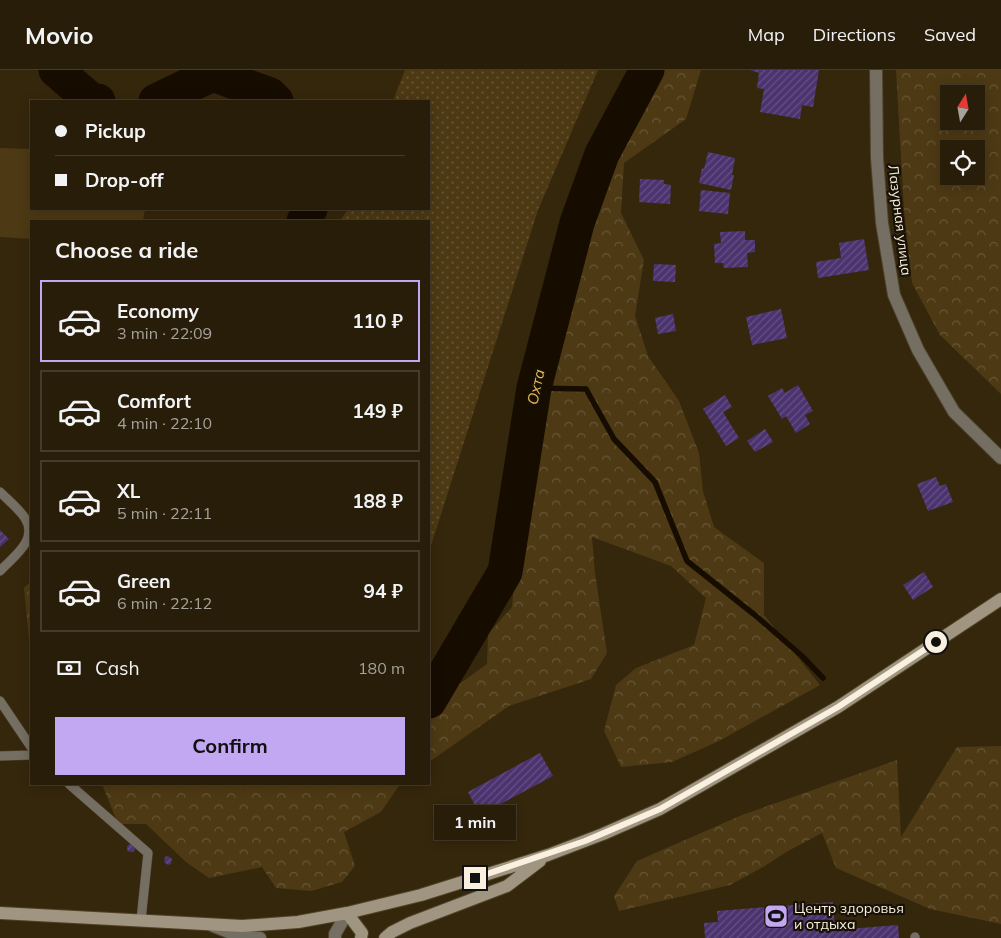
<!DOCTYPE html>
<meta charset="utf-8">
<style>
body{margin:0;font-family:Mulish,sans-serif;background:#342a17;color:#f1f3f6;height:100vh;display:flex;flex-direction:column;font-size:19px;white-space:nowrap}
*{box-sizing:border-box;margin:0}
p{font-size:16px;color:#a5a29c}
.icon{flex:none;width:28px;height:28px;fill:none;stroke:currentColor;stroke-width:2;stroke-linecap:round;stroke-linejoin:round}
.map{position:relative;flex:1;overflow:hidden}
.panel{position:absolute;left:30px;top:150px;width:400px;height:565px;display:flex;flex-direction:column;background:#281d09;border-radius:0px;box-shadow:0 2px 12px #0003,0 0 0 1px #443b2a}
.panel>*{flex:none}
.top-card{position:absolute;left:30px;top:30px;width:400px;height:110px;border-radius:0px;box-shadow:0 2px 12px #0003,0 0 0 1px #443b2a;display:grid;align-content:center;height:110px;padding:0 25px;background:#281d09}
.needle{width:32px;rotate:11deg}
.buttons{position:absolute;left:940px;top:15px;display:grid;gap:10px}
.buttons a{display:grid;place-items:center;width:45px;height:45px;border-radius:0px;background:#281d09;box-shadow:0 2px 12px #0003,0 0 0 1px #443b2a;font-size:25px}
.end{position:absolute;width:22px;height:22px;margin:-11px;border:6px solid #f9f0e0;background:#111;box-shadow:0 0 0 2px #111}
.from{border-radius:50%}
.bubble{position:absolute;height:35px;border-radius:0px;background:#281d09;box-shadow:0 2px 12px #0003,0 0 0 1px #443b2a;font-size:16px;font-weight:700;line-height:35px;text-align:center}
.top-card b{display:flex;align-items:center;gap:18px;height:48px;font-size:19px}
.top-card b+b{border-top:1px solid #443b2a}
.top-card i{width:12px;height:12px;background:#f1f3f6}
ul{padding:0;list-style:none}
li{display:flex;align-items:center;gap:15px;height:82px;margin:0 10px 8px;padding:0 15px;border:2px solid #443b2a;border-radius:0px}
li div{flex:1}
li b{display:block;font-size:19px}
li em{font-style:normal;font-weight:700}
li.on{border-color:#c2a7f2}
li>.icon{width:45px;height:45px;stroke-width:1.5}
h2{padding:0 25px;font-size:22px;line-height:60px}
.pay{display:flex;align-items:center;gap:12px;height:55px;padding:0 25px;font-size:19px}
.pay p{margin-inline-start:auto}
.cta{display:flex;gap:10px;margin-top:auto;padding:10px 25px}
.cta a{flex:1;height:58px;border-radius:0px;background:#c2a7f2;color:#111;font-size:20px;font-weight:700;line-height:58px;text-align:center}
header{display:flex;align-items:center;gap:30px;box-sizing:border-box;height:70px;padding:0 25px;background:#281d09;border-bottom:1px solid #443b2a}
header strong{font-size:24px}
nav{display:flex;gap:28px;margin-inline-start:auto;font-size:18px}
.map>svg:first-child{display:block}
</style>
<header>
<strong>Movio</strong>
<nav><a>Map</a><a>Directions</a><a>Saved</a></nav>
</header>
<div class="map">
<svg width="1001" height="868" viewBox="0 0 1001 868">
<defs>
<pattern id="grass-dots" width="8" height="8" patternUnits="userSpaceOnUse" patternTransform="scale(1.25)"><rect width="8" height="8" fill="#4d3914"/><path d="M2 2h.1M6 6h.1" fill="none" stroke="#675636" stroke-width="1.8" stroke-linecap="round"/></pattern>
<pattern id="forest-crowns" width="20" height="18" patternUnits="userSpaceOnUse" patternTransform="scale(1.25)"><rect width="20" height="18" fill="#4d3914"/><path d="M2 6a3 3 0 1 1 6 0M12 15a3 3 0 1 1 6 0" fill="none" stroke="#675636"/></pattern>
<pattern id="building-hatch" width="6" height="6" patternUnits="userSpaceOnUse" patternTransform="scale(1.25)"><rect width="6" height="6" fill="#4b336f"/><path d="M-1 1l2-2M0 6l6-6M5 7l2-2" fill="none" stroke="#665183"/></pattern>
</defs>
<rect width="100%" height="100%" fill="#35270c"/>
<path fill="url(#grass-dots)" d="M405,0h193l-60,140 -109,342v-331h-89l8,-12h81v-108h-36z"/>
<path fill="url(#forest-crowns)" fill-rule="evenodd" d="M651,0h50l-15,49 -62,44 -3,50 23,47 -9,56 13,40 31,45 20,52 4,38 11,36 50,36v52l56,70 -101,56 -47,21 -51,5 -17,-36 12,-46 20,-17 58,-23 12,-47 -35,-32 -79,-29 3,36 12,80 -16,26 -82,27 -80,56v-48l26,-27 32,-23 1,-30 24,-27 4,-46 19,-155 42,-165z
M896,0h105v324l-61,-59 -28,-52 -8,-73zM949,24h27v27h-27zM949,79h27v27h-27z
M31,511v64l-2,-6 -5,-51z
M1001,676v178l-71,-15 -94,-41 -14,-35 -34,18 -25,16 -33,18 -111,26 -5,-15 23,-35 105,-46 155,-55 4,77 56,-90z
M102,714h298l-19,28 -37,20 11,34 -13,16 -31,9 -35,-3 -14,-21 -53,11 -23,-16 -40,-38h-28z"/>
<path fill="#4d3914" d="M0,78l31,1v60h114l-2,12h-112v18l-31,-2z"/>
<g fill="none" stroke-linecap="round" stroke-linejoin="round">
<path stroke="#170c00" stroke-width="5.5" d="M534,318l52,1 28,50 41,43 32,79 69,55 46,40 21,22"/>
<path stroke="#170c00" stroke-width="35" d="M56,0l35,30 7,1
M156,31l57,-27 57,21 6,6
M304,151l6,-12
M429,631l76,-129 29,-184 43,-165 25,-69 45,-84"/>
</g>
<path fill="url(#building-hatch)" d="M750,0h69l-6,37 -11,-2 -2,14 -40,-7 4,-23 -7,-1 2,-15z
M708,82l27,6 -3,17h2l-3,15 -32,-7 3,-15 2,1z
M640,109l24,1v4l7,1 -1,19 -31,-2z
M701,120l29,3 -2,21 -29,-3z
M745,161v9h10v12l-8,1 1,14 -24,1 -1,-5h-8l-1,-19 7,-1 -1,-11z
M864,169l5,31 -51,8 -2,-16 25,-4 -2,-15z
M654,194l22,1 -1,17 -22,-1z
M781,239l6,29 -35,7 -6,-28z
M673,244l3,17 -18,3 -3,-16z
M798,315l15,26 -8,4 5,9 -14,9 -10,-17 -4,3 -14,-23 14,-8 3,5z
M725,325l7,12 -9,5 16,26 -13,8 -23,-37z
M765,359l8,13 -18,10 -8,-11z
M936,407l4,9 6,-2 7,18 -25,9 -11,-27z
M0,460l9,9 -9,8z
M924,502l9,15 -20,13 -10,-15z
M540,683l13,23 -73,39 -12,-23z
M127 778a4 4 0 1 1 8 0a4 4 0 1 1-8 0Z
M168,786l4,3 -1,5 -3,1 -4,-3 1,-5z
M833,832l2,28 63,-5 1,13h-194l-1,-15 14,-1 -1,-11z"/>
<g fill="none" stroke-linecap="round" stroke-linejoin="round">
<g stroke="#50432a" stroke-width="10">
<path id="service" d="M0,422c8,8 19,17 25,26 14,22 -12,39 -25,53
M0,631l31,46
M0,686l31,-1
M69,714l79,69 -7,67
M915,867v1"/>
</g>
<g stroke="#50432a" stroke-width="14">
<path id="minor" d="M876,0l1,88 5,65 12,72 24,55 36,62 47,46
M213,856l26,10 21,2
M335,868v-4l12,-21"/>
</g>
<g stroke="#50432a" stroke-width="14">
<path id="secondary" d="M0,843l242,13 56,-4 49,-9 74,-18 127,-40 55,-21 57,-25 178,-102 163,-108
M347,843l15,20 -1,5
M385,868l7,-6 18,-9 97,-37 33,-25"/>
</g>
<use href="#service" stroke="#756e62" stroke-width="9"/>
<use href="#minor" stroke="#756e62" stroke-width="12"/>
<use href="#secondary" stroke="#a09581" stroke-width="12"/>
</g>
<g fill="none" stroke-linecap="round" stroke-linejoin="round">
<path stroke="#f9f0e0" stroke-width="6" d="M475,808l110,-37 75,-32 178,-102 98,-65"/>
</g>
<defs>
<g id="stadium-square" transform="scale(1.25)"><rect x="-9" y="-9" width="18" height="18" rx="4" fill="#c2a7f2" stroke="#171106"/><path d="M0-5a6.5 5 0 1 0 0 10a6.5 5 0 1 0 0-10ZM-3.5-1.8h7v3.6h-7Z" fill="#111"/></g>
</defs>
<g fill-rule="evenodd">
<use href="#stadium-square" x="776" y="846"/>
</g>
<g text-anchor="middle" stroke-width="4.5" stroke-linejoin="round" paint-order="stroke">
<g font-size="14" fill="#f9f0e0" stroke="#171106">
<text transform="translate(900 150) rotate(83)" y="5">Лазурная улица</text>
</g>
<g font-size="14" fill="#f9f0e0" stroke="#171106" text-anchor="start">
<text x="794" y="843">Центр здоровья<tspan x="794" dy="16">и отдыха</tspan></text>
</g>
<g font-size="15" font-style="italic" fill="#efbb59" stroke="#171106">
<text transform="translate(536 317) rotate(-78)" y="5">Охта</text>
</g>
</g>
</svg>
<div class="buttons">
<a><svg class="needle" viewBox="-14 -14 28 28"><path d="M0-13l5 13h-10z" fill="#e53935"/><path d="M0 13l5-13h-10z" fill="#a5a29c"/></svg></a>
<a><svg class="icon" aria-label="locate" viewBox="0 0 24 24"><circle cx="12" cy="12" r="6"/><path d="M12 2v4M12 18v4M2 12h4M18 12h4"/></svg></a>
</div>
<i class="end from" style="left:936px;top:572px"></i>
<i class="end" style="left:475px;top:808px"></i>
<div class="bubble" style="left:434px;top:735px;width:82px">1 min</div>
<div class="top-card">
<b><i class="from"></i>Pickup</b>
<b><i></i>Drop-off</b>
</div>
<section class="panel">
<h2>Choose a ride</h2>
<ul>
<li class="on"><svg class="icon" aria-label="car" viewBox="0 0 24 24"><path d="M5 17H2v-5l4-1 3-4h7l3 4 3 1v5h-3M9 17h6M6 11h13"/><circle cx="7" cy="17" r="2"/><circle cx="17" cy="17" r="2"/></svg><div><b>Economy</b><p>3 min · 22:09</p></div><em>110 ₽</em></li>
<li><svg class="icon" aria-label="car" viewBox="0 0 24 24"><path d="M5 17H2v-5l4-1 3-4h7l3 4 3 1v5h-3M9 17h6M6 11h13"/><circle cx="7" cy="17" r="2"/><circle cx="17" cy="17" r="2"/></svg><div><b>Comfort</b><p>4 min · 22:10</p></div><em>149 ₽</em></li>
<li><svg class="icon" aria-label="car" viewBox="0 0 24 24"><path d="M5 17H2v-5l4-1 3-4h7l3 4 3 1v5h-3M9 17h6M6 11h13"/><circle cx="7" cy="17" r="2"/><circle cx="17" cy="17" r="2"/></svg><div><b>XL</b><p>5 min · 22:11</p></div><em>188 ₽</em></li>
<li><svg class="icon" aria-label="car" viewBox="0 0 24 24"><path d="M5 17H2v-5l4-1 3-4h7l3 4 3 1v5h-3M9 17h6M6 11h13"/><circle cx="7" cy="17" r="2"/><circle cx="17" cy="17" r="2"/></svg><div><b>Green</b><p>6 min · 22:12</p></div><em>94 ₽</em></li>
</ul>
<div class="pay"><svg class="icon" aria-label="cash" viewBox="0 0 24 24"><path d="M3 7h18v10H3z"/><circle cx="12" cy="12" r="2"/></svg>Cash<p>180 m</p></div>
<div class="cta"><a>Confirm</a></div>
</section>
</div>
